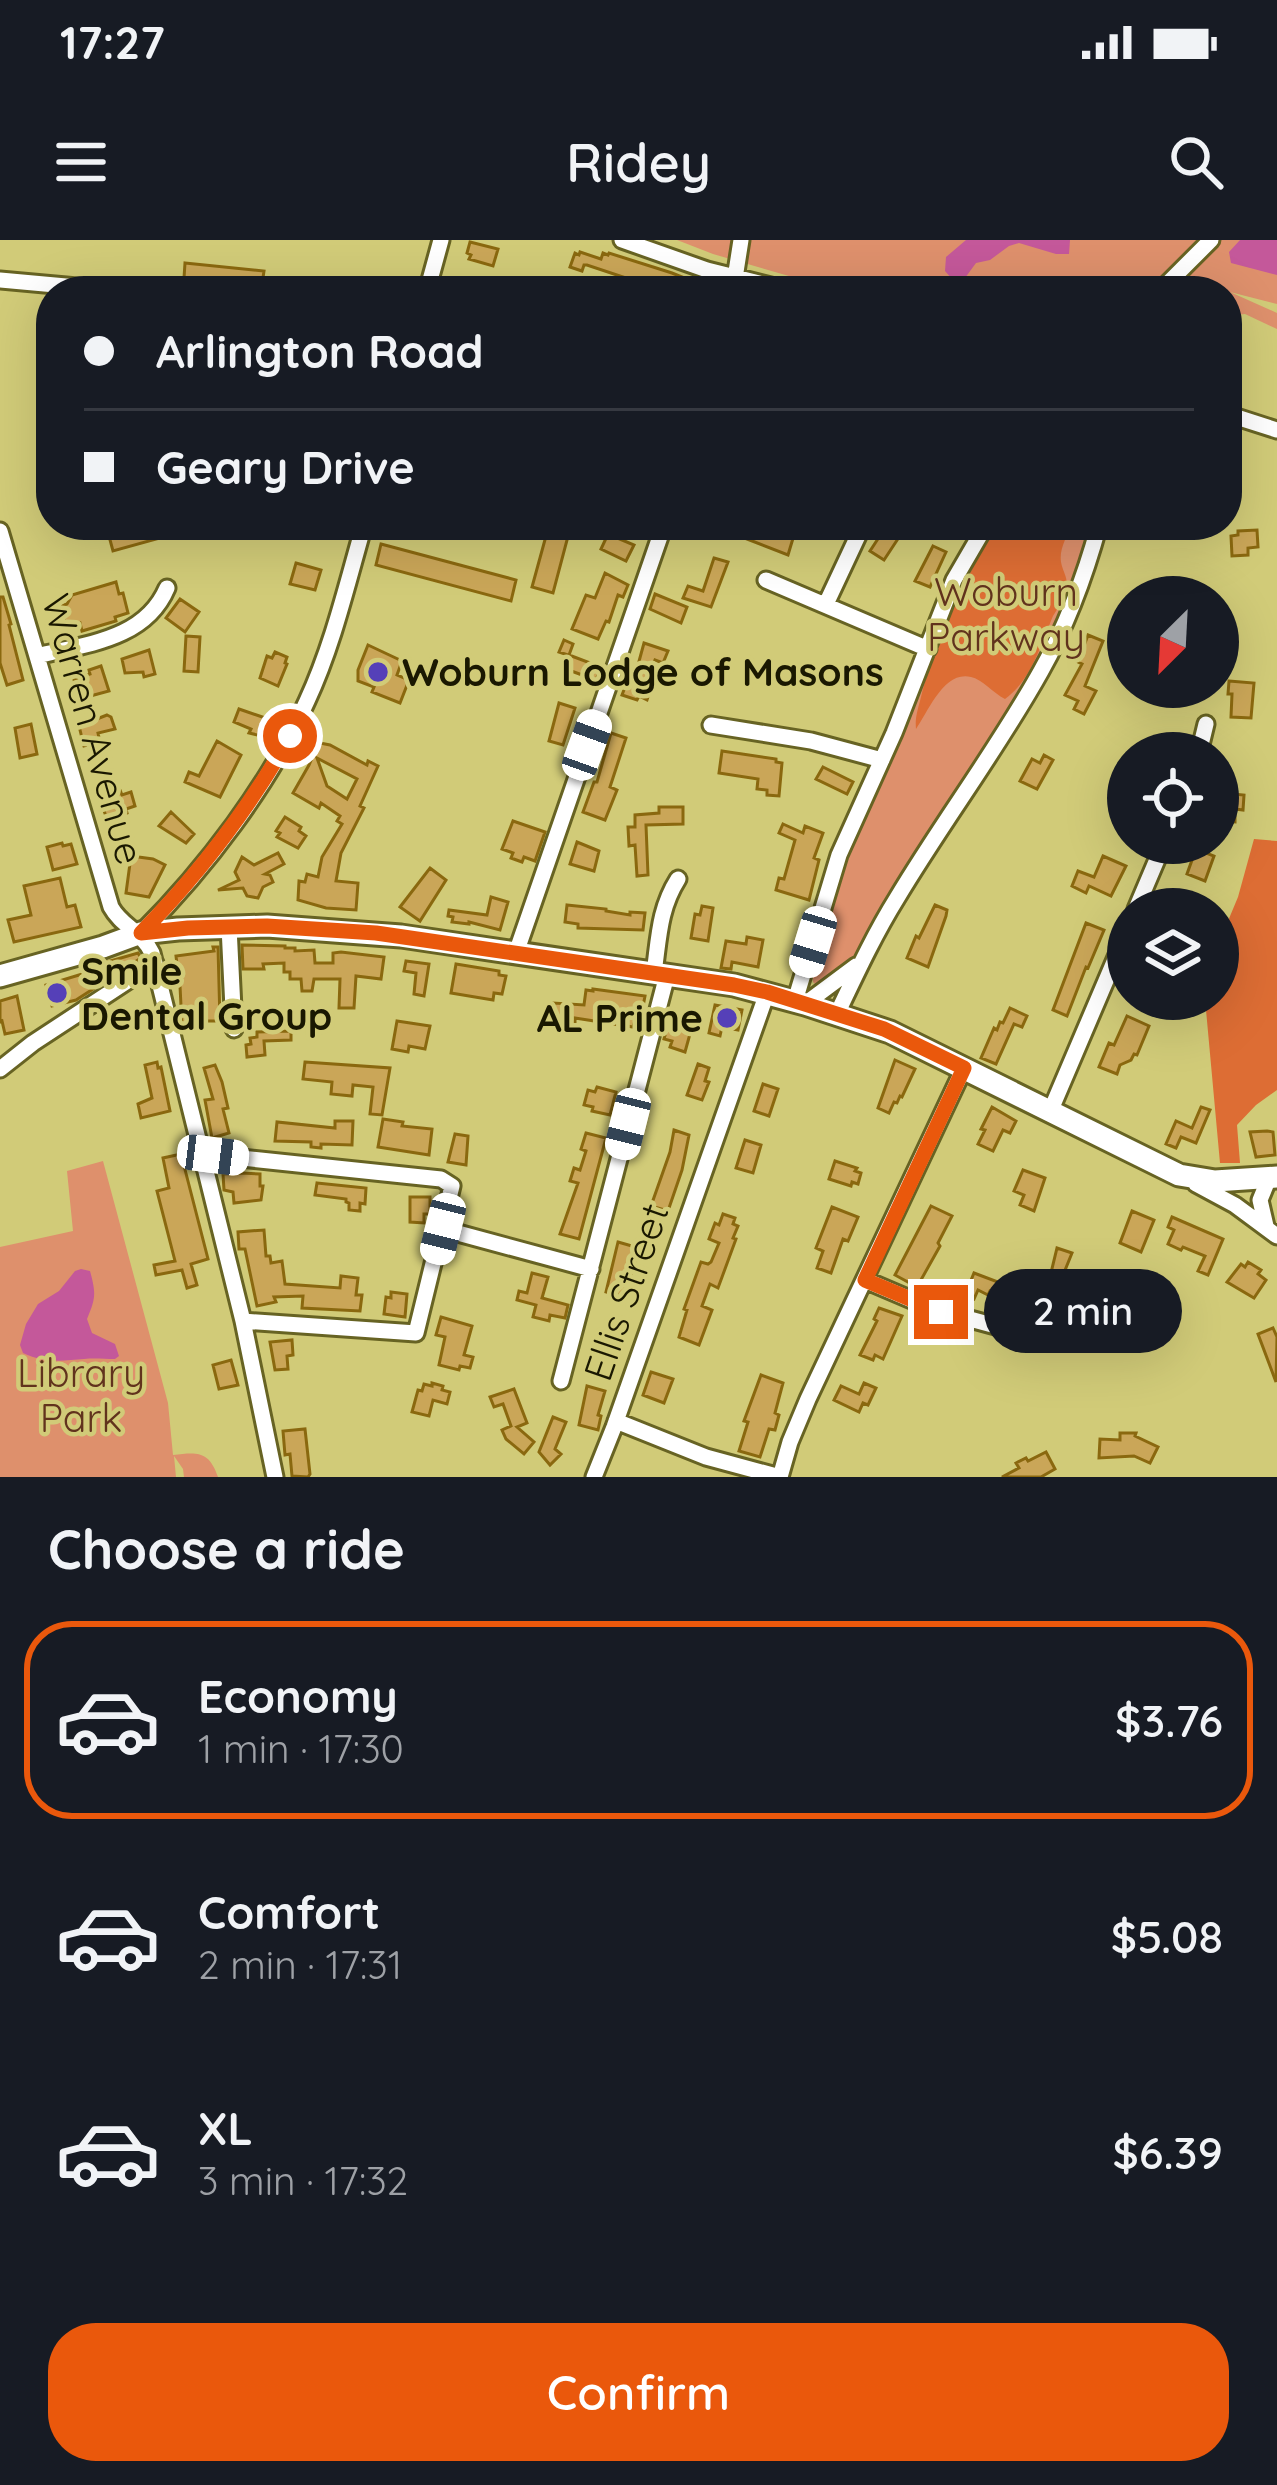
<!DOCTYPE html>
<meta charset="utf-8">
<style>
body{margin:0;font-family:Quicksand,sans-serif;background:#20242c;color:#f1f3f6;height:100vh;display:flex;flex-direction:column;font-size:45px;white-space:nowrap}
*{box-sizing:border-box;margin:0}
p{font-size:39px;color:#9ea1a6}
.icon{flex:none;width:66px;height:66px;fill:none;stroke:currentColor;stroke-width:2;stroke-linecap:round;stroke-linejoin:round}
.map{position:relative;height:1237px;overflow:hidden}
.sheet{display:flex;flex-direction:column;background:#171b24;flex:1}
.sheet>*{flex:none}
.hud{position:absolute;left:36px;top:36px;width:1206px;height:264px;border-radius:48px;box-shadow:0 12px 48px #0002;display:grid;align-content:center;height:264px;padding:0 48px;background:#171b24}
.needle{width:78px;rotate:204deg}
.tools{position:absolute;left:1107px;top:336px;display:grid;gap:24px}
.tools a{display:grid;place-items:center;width:132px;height:132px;border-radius:50%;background:#171b24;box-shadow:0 12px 48px #0002;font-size:60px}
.end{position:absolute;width:54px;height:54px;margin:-27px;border:15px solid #ea580c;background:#fff;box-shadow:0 0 0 6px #fff}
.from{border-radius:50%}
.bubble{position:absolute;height:84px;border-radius:42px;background:#171b24;box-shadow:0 12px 48px #0002;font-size:39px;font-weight:600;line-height:84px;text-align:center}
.car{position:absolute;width:36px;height:72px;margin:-36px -18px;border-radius:15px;box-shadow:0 0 9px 3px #0007;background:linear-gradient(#fff 24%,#345 0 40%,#fff 0 76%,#345 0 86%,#fff 0)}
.hud b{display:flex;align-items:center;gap:42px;height:114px;font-size:45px}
.hud b+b{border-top:3px solid #363941}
.hud i{width:30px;height:30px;background:#f1f3f6}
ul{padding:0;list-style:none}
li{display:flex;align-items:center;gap:36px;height:198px;margin:0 24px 18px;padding:0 24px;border:6px solid transparent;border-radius:48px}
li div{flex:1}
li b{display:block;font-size:45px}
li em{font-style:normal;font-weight:600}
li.selected{border-color:#ea580c}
li>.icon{width:108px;height:108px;stroke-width:1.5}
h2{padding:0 48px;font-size:54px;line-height:144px}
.cta{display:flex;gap:24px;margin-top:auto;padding:24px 48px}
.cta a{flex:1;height:138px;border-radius:48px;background:#ea580c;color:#fff;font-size:48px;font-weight:600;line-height:138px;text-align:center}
.status{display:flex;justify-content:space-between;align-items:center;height:84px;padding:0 60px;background:#171b24;direction:ltr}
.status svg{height:33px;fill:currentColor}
header{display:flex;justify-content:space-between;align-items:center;height:156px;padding:0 48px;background:#171b24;font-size:54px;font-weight:600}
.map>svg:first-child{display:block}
</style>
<div class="status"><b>17:27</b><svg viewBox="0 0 49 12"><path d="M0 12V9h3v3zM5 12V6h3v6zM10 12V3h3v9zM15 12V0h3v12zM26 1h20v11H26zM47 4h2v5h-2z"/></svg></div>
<header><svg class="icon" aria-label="menu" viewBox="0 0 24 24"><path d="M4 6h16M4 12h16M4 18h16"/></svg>Ridey<svg class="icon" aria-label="search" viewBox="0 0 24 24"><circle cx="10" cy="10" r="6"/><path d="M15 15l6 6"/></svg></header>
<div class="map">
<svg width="1277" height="1237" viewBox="0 0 1277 1237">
<rect width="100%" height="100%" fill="#d1cb78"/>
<path fill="#de906c" d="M677,0h600v64l-47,-12 47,21v16l-32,-15 -18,2v-25h-26l5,-6 -15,-4 -8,10h-342l-128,-37z
M997,285h96l-12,44 -48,108 -177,281 -13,13 -28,13 -2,-2 -1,-11 45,-142 46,-94 60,-153z
M103,921l65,242 5,52c25,-3 36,-4 45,22h-34l-1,-8 -9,-13 2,21h-176v-230l73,-16 -6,-60z"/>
<path fill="#dd6d34" d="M997,285h75c-5,11 -13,24 -11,37 2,11 8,16 5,28 -2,9 -8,18 -13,26 -12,28 -22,65 -48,83 -12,-6 -23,-20 -34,-22 -27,-7 -43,35 -55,52 -1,-10 1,-17 4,-28 15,-63 44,-120 77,-176z
M1254,599l23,2v249l-21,15 -19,20 3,38h-20l-15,-164h13v-54l20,-48z"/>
<path fill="#c4589a" d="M966,0h104l-1,14h-13l-37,-11 -10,3 -19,14 -14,3 -11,15 -12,2 -8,-9 1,-14z
M1240,0h37v35l-46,-12 -2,-11z
M81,1029l9,2c6,22 6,27 -3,48l5,14 23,11 4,12 -4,3c-10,0 -21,-1 -31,0 -22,2 -40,4 -61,-6l-3,-8 6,-21 12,-20 21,-13 16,-20z"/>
<path fill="#caa658" stroke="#8a680f" stroke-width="3" fill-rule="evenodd" d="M470,2l28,7 -5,17 -24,-7 2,-4 -4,-2z
M580,12l21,7 2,-6 5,2 1,-2 63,20 15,6 -2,12h-50l3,-9 -51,-17h-3l-2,6 -12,-4 5,-14 4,2z
M185,23l79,8 -2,13 -6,-1 -1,4 -11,-1v-3l-60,-5z
M106,285h89l1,3 -83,23z
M549,285h22l-18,68 -21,-6z
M746,285h51l-9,30 -46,-18z
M887,285h20l-23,35 -14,-9z
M1257,290l1,17 -10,1v7l-16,1 -1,-20 7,-1v-4z
M608,294l26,11 -8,16 -25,-12z
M381,304l135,36 -5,21 -135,-36z
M933,306l13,6 -16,35 -15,-6z
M714,318l14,4 -17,45 -28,-9 5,-12 15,5z
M296,323l25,7 -6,20 -25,-6z
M605,333l23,12 -5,12 -5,-2 -9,27 -3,-1 -8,18 -26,-10 14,-34 9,3z
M116,342l3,12 4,-1 5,20 -13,4 1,4 -34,10 -2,-8 -14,5 -5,-22 6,-2 5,-9z
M655,354l32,13 -6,16 -31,-14z
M0,357h3l8,27 -2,1 14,55 -16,5 -7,-22z
M180,359l19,13 -14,20 -19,-14z
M1088,395l15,6 -18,45 11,5 -12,23 -10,-5 4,-8 -13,-6 17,-31 -4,-2z
M186,396l14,1 -2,35 -14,-1z
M564,400l9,4 -4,11 32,12 -5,13 -33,-12 5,-13 -9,-3z
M644,403l24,8 -5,12 -8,-3 -8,20 5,5 -5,15 -8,-4 -2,4 -15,-5 8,-21 5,2z
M368,405l34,16 -5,14 12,5 -9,23 -28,-11 2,-5 -16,-6v-11z
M149,410l6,24 -11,3 -1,-5 -18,1 -3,-14z
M275,412l12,5 -2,6 2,1 -9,22 -18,-8 7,-22 5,2z
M101,426l8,25 -26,7v-3l-7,1 -2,-17 16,-5 -1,-4z
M1229,441l25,2 -3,35 -20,-1 1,-23h-4z
M559,463l16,5 -12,37 -14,-4z
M239,469l38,13 -7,16 -21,-5 2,-4 -17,-7z
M107,475l4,2 4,12 -17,4 2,9 -16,4 -5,-20z
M31,484l6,30 -17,4 -5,-30z
M611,493l15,5 -16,49 7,3 -12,30 -22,-8 11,-30h3z
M217,501l24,14 -21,42 -35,-15 4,-10 10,4z
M320,503l10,2 37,20 1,-4 10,5 -18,40 4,2 -23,45 -5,28 22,2 -2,27 -30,-2 -28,-8 1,-19 6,1 2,-8 11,3 4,-20 20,-33 -5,-3 3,-5 -19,-13 -2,5 -26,-15 16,-28 6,-14 -2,-6zM317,518l40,21 -10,20 -20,-13z
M722,511l54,8v3l6,1 -3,33 -12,-1v-5l-10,-1 1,-10 -39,-6z
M1044,515l9,5 -16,29 -17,-8 12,-22 8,4z
M823,527l30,15 -6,12 -31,-15z
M120,550l2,5 9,-3 4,14 -9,3 1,4 -20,6 -8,-22z
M1222,553l22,2 -1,15 -8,-1v13l-15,-1z
M659,567h24v17l-37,1 2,50 -11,1 -2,-31 -6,1 -1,-19h7v-12l24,-2z
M171,572l23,22 -8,9 -27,-17z
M285,577l16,10 -2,4 7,5 -8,12 -21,-11 3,-4 -4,-2z
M513,581l32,11 -10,29 -11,-4 -2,5 -11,-4 2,-5 -11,-4z
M783,584l20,9 2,-7 18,7 -9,25 5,2 -10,40 -33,-10 3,-12 5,1 11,-39 -16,-7z
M577,602l22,9 -5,20 -24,-7z
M62,603l1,3 8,-2 6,20 -24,6 -6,-23z
M1196,609l18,7 -9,25 -18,-7z
M278,613l6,11 -19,10 5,1 3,7 -10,5 -5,11 -11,-2 -4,-8 -25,2 21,-10 -4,-8 7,-15 12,8z
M131,616l22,3 12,6 -16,32 -23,-4z
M1103,616l23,10 -15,30 -22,-10 -3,7 -14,-7 6,-15 16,6z
M430,628l16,12 -26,41 -20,-14z
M60,638l7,29 8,-2 6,22 -67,15 -6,-22 23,-5 -7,-29z
M491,657l17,5 -8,28 -31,-8v2l-17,-2 1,-5 -5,-1 1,-6 38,5z
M567,665l39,4v2l24,4v-3l15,1 -2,17 -65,-2v-4l-13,-2z
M935,665l12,5 -1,6 -18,51 -21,-9 9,-22 3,2z
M702,666l11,2 -5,33 -17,-3 4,-24 5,1z
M1086,683l18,7 -16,38 -2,-1 -19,49 -14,-6z
M747,697l16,3 -5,27 -26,-5 -1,7 -10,-1 5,-27 20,3z
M242,705l43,1v2h10v3l19,-1 1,13h18v-10l8,-1 43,5 -3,22 -25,-3 -2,32h-15l1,-29h-26l-2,12h-10l-1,-12h-11v-7h-6v-9l-21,1 1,5h-21z
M213,707h5l2,74h-23l1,4 -16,1 -2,-40 -7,1 -1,-13 6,-1 -2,-17 38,-5z
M138,713l3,5 -65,42 -24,6 -6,-21 56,-17 -2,-4z
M406,721l23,3 -5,32 -10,-2 2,-21 -12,-2z
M456,724l43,7v4l7,1 -4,18 -8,-1 -1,7 -42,-7z
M593,749l52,7 -4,21h-5l-3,10 -58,-9v4l-19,-1 -2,-18 30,2 2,-15 7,1z
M17,756l7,34 -19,4 -3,-13 -2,1v-21z
M715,765l27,5 -4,20 -16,-3 -2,9 -11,-3z
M1010,768l17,8 -5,11 -8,-3 -18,40 -15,-6 13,-30 3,2 3,-8 3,1z
M670,776l23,7 -8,29 -15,-5 2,-6 -8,-2z
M1127,776l22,10 -12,29 -3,-1 -3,6 -11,5 -3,9 -18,-7 10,-24 5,2z
M397,781l33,5 -5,23 -16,-3 -1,6 -16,-3z
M291,791v9l-27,1 1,14 -18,2 -1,-12 5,-1 -1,-6 7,-1v-5z
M895,820l20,9 -13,28 -2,-1 -3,7 -3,-1 -5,11 -11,-5z
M157,822l1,6 3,-1 9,44 -29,7 -3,-14 14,-6 -7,-33z
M305,822l85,6 -8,47 -12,-1 3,-27 -20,-2 -1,11 -21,-2 1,-12 -29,-3z
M698,824l11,4 -4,13 4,1 -7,18 -15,-5z
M215,825l7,17 6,26 -5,1 6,24 -17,5 -7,-38 8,-1 -9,-31z
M763,844l15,5 -9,27 -15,-5z
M597,847l19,5 -6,23 -18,-4 1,-4 -9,-2 4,-15 7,2z
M992,867l24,14 -6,12 -7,-3 -10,21 -15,-7 7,-14 -4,-1z
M1201,867l9,3 -14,33 -15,-6 -5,11 -10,-4 10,-23 16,7z
M383,879l20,3 -1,4 30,3 -3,26 -51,-8z
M335,881h18l-1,24 -31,-1v4l-10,-1v-5l-36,-1 2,-19 58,6z
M674,890l15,5 -7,35 -14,41 -17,-5 19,-54z
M1267,891l6,1 2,23 -19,2 -6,-25z
M586,893l20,5 -27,101 -19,-5 18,-51 -8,-2 4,-13 6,2 6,-19 -5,-2z
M455,894l13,2 -2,29 -18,-3z
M745,900l16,5 -8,28 -17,-5z
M181,914l27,105 -17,5 6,21 -10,3 -5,-18 -26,5 -2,-10 21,-4 -18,-70 12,-3 -6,-30z
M835,921l22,7 -2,3 6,2 -3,11 -6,-2 -1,4 -22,-7z
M1023,930l22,8 -11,33 -14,-6 4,-10 -10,-4z
M241,933l19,1v12h3l-2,14 -27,3 -1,-11 -9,-2 -1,-16z
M317,943l49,5 -1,16 -5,-1v8l-11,-1v-7l-3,-1v-3l-31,-4z
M410,957h20v17h-6v9l-14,-1z
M931,966l21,10 -14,27 2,3 -23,41 -22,-12z
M832,967l26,10 -10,24 -5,-2 -12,34 -14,-5 6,-17 -7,-3z
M1132,971l22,9 -13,32 -21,-9z
M723,974l12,4 -2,6 5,2 -5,12 3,1 -18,49 -8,-4 -8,22 10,4 -13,35 -20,-8 8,-27 -3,-1 17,-47 7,2 3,-2 8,-19 -10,-4 6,-16 4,2z
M1172,977l51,22 -15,36 -10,-4 7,-15 -22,-9 -2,3 -13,-6 6,-14 -6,-3z
M264,990l2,26h4l1,7 11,-2 3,23 55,4 1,-12 17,2 -2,17h6l-2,16 -58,-3 1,-12 -29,1 2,5 -19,4 -12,-57h-6l-1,-17z
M618,1002l21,6 -14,49 -19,-5z
M1057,1008l15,5 -13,32 -10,-4z
M1248,1022l13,8 -3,4 8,6 -12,18 -27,-16 14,-18 4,3z
M532,1033l16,4 -6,21 26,7 -3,13 -15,-3 -1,6 -16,-4 3,-12 -19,-5 2,-9 8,2z
M974,1033l32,12 -5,11 -11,-5 -2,4 -10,-5 -4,9 -9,-4z
M391,1052l16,2 -2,23 -21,-3 2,-17 5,1z
M879,1068l23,8 -19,43 -8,-4 -2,5 -13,-5 17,-34 -3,-2z
M441,1077l31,9 -8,29 9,2 -3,11 -10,-2 -1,4 -20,-5 6,-28 -9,-2z
M1273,1088l4,9 -1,45 -18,-48z
M292,1100l1,15 -6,1 1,13 -13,1 -5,-28z
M231,1120l7,25 -19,4 -6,-24z
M651,1132l22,7 -9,24 -21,-8z
M761,1135l22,8 -8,30 4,2 -4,15 -6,-1 -9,28 -21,-6 9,-29 -4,-1z
M432,1143l11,3 -1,4 8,2 -3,12 -14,-4 -4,16 -17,-4 6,-22 4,1 2,-7 8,2z
M864,1143l12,5 -8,17 -5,-2 -4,9 -25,-12 7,-14 18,8z
M587,1146l18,5 -7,24 3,1 -3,14 -19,-5z
M514,1149l13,34 -10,4 17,15 -10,12 -18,-15 -4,-9 9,-4 -8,-22 -9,3 -4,-10z
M553,1177l13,5 -11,27 6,5 -11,11 -11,-13z
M305,1189l5,45 -2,3 -16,-1 -2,-22 -5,1 -2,-24z
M1120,1193h16l-1,3 23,11 -8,16 -16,-7 -35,2 1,-19 20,1z
M1046,1212l9,17 -14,8h-39l17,-9 -3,-5 10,-5 2,3z"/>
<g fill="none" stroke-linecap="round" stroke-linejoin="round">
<g stroke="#676323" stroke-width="21">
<path id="minor" d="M622,0l85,30 84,21
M0,40l121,11
M427,51l14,-51
M733,51l8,-51
M1160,51l51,-51
M1227,174l50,16
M0,291l111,376c11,20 30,23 41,46l91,368 32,156
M766,340l162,69
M826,364l37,-79
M37,416c48,-12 108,-16 130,-68
M711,485l100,16 71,19
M1199,513l7,-29
M1136,669l28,-66
M229,687l5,102
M141,693c64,-64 129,-149 166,-232 26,-56 40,-117 57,-176
M516,713l148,-428
M654,733c5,-35 5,-64 24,-94
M795,761l44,-146 55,-122 60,-153 32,-55
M805,764l51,-38
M837,774c19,-40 37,-79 60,-116 46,-77 100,-148 144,-227 26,-46 44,-95 58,-146
M0,829l33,-26 122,-80
M1050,872l78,-183
M203,914l238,25 11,7 -36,147 -173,-12
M1196,944l39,21 42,31
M1266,986l-6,-26 9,-22
M443,989l148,40
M865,1040l68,29 85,23
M561,1141l106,-406
M616,1181l90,36 74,20 10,-35 18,-43 156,-331
M594,1237l20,-50 153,-434"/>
</g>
<g stroke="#676323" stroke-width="27">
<path id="major" d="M0,736l103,-29 38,-14 37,-4 89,-3 134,10 333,49 71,19 85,28 289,143 36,6 62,-4"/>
</g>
<use href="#minor" stroke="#fff" stroke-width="15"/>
<use href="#major" stroke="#fff" stroke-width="21"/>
</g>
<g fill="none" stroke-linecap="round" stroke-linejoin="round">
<path stroke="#ea580c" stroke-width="15" d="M290,496c-40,71 -92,139 -149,197l47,-5 79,-2 109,7 358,52 33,7 117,37 80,39 -99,212 76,32"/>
</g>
<g fill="#5540b8" stroke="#d1cb78" stroke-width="4.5">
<circle cx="378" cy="432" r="12"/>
<circle cx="57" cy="753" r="12"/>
<circle cx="727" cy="778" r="12"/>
</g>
<g text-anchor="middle" stroke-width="9" stroke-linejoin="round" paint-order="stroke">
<g font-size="39" fill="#61331d" stroke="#d1cb78">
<text x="1006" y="366">Woburn<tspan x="1006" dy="45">Parkway</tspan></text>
<text x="81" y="1147">Library<tspan x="81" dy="45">Park</tspan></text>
</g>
<g font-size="39" font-weight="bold" fill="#1a1801" stroke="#d1cb78" text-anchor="start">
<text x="402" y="446">Woburn Lodge of Masons</text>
<text x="81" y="745">Smile<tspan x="81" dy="45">Dental Group</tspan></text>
<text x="703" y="792" text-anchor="end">AL Prime</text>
</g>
<g font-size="39" fill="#1a1801" stroke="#d1cb78">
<text transform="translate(93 489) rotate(74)" y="14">Warren Avenue</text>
<text transform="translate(626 1052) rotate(-71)" y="14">Ellis Street</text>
</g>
</g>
</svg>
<div class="tools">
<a><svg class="needle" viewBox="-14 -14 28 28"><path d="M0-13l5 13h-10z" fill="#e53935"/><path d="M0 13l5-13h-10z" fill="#9ea1a6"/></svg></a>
<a><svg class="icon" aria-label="locate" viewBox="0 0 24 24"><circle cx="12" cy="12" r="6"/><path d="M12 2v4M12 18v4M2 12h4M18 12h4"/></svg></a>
<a><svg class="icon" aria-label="layers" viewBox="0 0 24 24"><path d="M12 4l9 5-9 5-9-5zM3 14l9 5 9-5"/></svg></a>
</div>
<i class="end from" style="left:290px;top:496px"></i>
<i class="end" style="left:941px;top:1072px"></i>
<div class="bubble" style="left:984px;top:1029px;width:198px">2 min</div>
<i class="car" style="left:587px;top:505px;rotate:20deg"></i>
<i class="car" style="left:813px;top:702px;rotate:197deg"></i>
<i class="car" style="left:628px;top:884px;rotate:194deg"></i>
<i class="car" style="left:213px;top:915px;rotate:97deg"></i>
<i class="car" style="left:443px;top:989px;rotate:194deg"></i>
<div class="hud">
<b><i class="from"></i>Arlington Road</b>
<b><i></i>Geary Drive</b>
</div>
</div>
<section class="sheet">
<h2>Choose a ride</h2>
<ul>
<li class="selected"><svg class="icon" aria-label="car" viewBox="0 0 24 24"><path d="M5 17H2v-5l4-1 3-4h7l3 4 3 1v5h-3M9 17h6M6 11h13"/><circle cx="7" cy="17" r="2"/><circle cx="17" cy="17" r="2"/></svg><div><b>Economy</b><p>1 min · 17:30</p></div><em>$3.76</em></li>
<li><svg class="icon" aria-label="car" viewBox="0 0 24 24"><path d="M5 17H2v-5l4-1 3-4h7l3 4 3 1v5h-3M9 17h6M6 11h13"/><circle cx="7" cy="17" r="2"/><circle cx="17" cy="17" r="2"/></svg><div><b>Comfort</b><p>2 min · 17:31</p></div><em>$5.08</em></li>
<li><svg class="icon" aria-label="car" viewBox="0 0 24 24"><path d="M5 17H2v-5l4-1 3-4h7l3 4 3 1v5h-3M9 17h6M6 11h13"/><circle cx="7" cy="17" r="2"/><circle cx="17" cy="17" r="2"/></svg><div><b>XL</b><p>3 min · 17:32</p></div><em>$6.39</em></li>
</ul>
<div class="cta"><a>Confirm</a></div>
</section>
